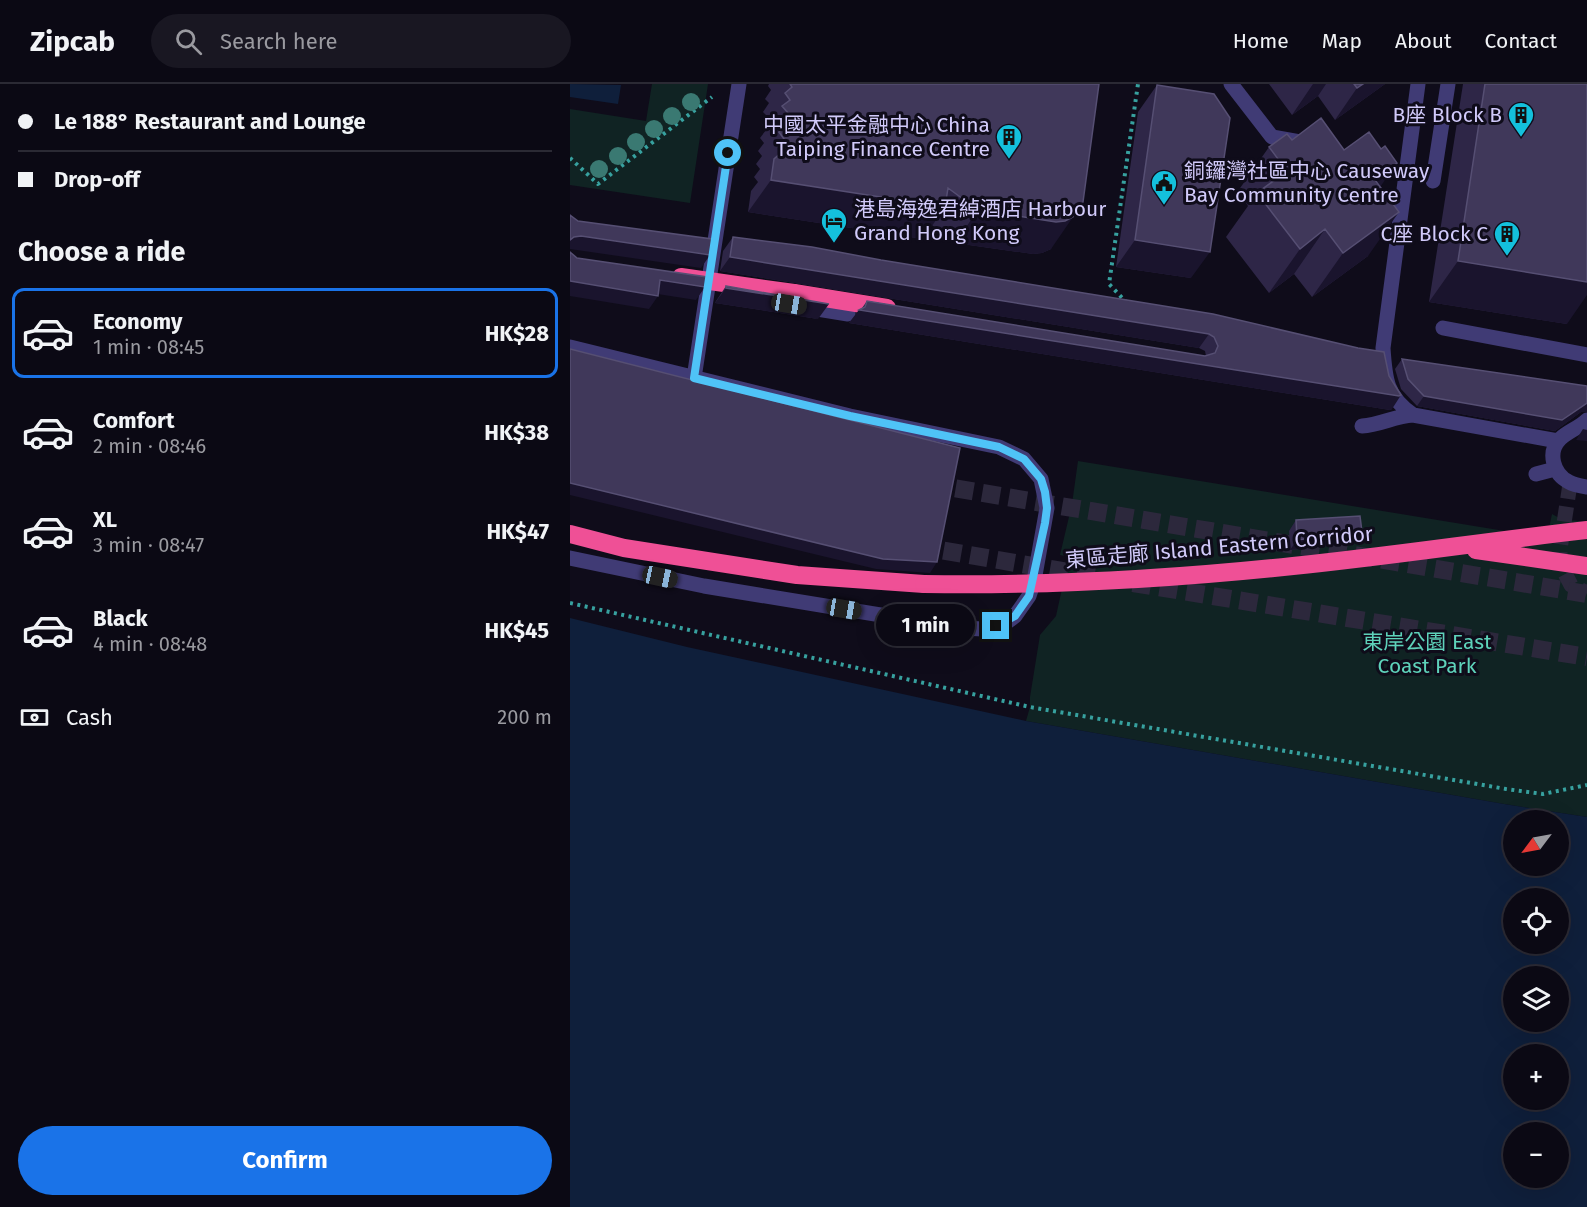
<!DOCTYPE html>
<meta charset="utf-8">
<style>
body{margin:0;font-family:"Fira Sans","Noto Sans TC",sans-serif;background:#191722;color:#f1f3f6;height:100vh;display:flex;flex-direction:column;font-size:22px;white-space:nowrap}
*{box-sizing:border-box;margin:0}
p{font-size:20px;color:#9a9aa0}
.icon{flex:none;width:33px;height:33px;fill:none;stroke:currentColor;stroke-width:2;stroke-linecap:round;stroke-linejoin:round}
.map{position:relative;flex:1;overflow:hidden}
.side{display:flex;flex-direction:column;background:#0b0914;width:570px}
.side>*{flex:none}
.hud{display:grid;align-content:center;height:132px;padding:0 18px;background:#0b0914}
.needle{width:39px;rotate:238deg}
.fabs{position:absolute;left:933px;top:726px;display:grid;gap:12px}
.fabs a{display:grid;place-items:center;width:66px;height:66px;border-radius:50%;background:#0b0914;box-shadow:0 6px 24px #0002,0 0 0 2px #2b2a34;font-size:30px}
.end{position:absolute;width:27px;height:27px;margin:-14px;border:8px solid #4fc3f7;background:#111;box-shadow:0 0 0 3px #111}
.from{border-radius:50%}
.bubble{position:absolute;height:42px;border-radius:21px;background:#0b0914;box-shadow:0 6px 24px #0002,0 0 0 2px #2b2a34;font-size:20px;font-weight:700;line-height:42px;text-align:center}
.car{position:absolute;width:18px;height:36px;margin:-18px -9px;border-radius:8px;box-shadow:0 0 4px 2px #0007;background:linear-gradient(#222 24%,#8ab4d8 0 40%,#222 0 76%,#8ab4d8 0 86%,#222 0)}
.hud b{display:flex;align-items:center;gap:21px;height:57px;font-size:22px}
.hud b+b{border-top:2px solid #2b2a34}
.hud i{width:15px;height:15px;background:#f1f3f6}
ul{padding:0;list-style:none}
li{display:flex;align-items:center;gap:18px;height:90px;margin:0 12px 9px;padding:0 6px;border:3px solid transparent;border-radius:12px}
li div{flex:1}
li b{display:block;font-size:22px}
li em{font-style:normal;font-weight:700}
li.active{border-color:#1a73e8}
li>.icon{width:54px;height:54px;stroke-width:1.5}
h2{padding:0 18px;font-size:27px;line-height:72px}
.pay{display:flex;align-items:center;gap:15px;height:66px;padding:0 18px;font-size:22px}
.pay p{margin-inline-start:auto}
.primary-button{display:flex;gap:12px;margin-top:auto;padding:12px 18px}
.primary-button a{flex:1;height:69px;border-radius:36px;background:#1a73e8;color:#fff;font-size:24px;font-weight:700;line-height:69px;text-align:center}
header{display:flex;align-items:center;gap:36px;box-sizing:border-box;height:84px;padding:0 30px;background:#0b0914;border-bottom:2px solid #2b2a34}
header strong{font-size:28px}
nav{display:flex;gap:33px;margin-inline-start:auto;font-size:21px}
.search{width:420px;height:54px;background:#191722;display:flex;align-items:center;gap:15px;box-sizing:border-box;padding:0 21px;border-radius:33px;color:#9a9aa0;font-size:22px}
main{display:flex;flex:1;min-height:0}
.map>svg:first-child{display:block}
</style>
<header>
<strong>Zipcab</strong>
<div class="search"><svg class="icon" aria-label="search" viewBox="0 0 24 24"><circle cx="10" cy="10" r="6"/><path d="M15 15l6 6"/></svg>Search here</div>
<nav><a>Home</a><a>Map</a><a>About</a><a>Contact</a></nav>
</header>
<main>
<section class="side">
<div class="hud">
<b><i class="from"></i>Le 188° Restaurant and Lounge</b>
<b><i></i>Drop-off</b>
</div>
<h2>Choose a ride</h2>
<ul>
<li class="active"><svg class="icon" aria-label="car" viewBox="0 0 24 24"><path d="M5 17H2v-5l4-1 3-4h7l3 4 3 1v5h-3M9 17h6M6 11h13"/><circle cx="7" cy="17" r="2"/><circle cx="17" cy="17" r="2"/></svg><div><b>Economy</b><p>1 min · 08:45</p></div><em>HK$28</em></li>
<li><svg class="icon" aria-label="car" viewBox="0 0 24 24"><path d="M5 17H2v-5l4-1 3-4h7l3 4 3 1v5h-3M9 17h6M6 11h13"/><circle cx="7" cy="17" r="2"/><circle cx="17" cy="17" r="2"/></svg><div><b>Comfort</b><p>2 min · 08:46</p></div><em>HK$38</em></li>
<li><svg class="icon" aria-label="car" viewBox="0 0 24 24"><path d="M5 17H2v-5l4-1 3-4h7l3 4 3 1v5h-3M9 17h6M6 11h13"/><circle cx="7" cy="17" r="2"/><circle cx="17" cy="17" r="2"/></svg><div><b>XL</b><p>3 min · 08:47</p></div><em>HK$47</em></li>
<li><svg class="icon" aria-label="car" viewBox="0 0 24 24"><path d="M5 17H2v-5l4-1 3-4h7l3 4 3 1v5h-3M9 17h6M6 11h13"/><circle cx="7" cy="17" r="2"/><circle cx="17" cy="17" r="2"/></svg><div><b>Black</b><p>4 min · 08:48</p></div><em>HK$45</em></li>
</ul>
<div class="pay"><svg class="icon" aria-label="cash" viewBox="0 0 24 24"><path d="M3 7h18v10H3z"/><circle cx="12" cy="12" r="2"/></svg>Cash<p>200 m</p></div>
<div class="primary-button"><a>Confirm</a></div>
</section>
<div class="map">
<svg width="1017" height="1123" viewBox="0 0 1017 1123">
<rect width="100%" height="100%" fill="#0f0c1a"/>
<path fill="#102323" d="M82,0h56l-18,119 -120,-18v-76l76,12z
M508,377l469,77 5,-24 9,5 26,3v295l-83,-13 -478,-83 4,-14v-10l10,-62 16,-19 13,-59 -9,-2 12,-51z"/>
<path fill="#0f1f3b" fill-rule="evenodd" d="M0,0l51,1 -3,19 -48,-7z
M0,534l117,29 339,74 478,83 83,13v390h-1017zM944,736h44v46h-44zM944,814h44v46h-44zM944,892h44v46h-44zM944,970h44v46h-44zM944,1048h44v46h-44z"/>
<g fill="none" stroke-linecap="round" stroke-linejoin="round">
<path stroke="#2c283c" stroke-width="15" stroke-dasharray="15 8" stroke-linecap="butt" d="M1000,400l-10,65v15l11,21 16,8"/>
<path stroke="#2c283c" stroke-width="18" stroke-dasharray="18 9" stroke-linecap="butt" d="M359,400l658,110
M347,462l180,31
M563,499l454,74"/>
<path stroke="#37a19f" stroke-width="4" stroke-dasharray="3 4.5" stroke-linecap="butt" d="M0,74l28,26 114,-87
M557,219l-18,-19 29,-200
M0,519l460,104 476,82 37,5 44,-9"/>
<path stroke="#403b75" stroke-width="15" d="M661,0l41,53 28,5
M848,0l-35,264c2,31 3,48 30,67l145,26
M863,97l15,-97
M235,223l43,7
M873,244l144,27
M0,263l280,69 149,31 25,12 17,20 6,29 -13,73 -5,15 -14,20 -8,6 -23,7 -24,-1 -256,-42 -134,-28
M124,294l45,-294
M1017,336c-8,8 -19,11 -27,19 -13,13 -7,35 9,43 5,3 12,4 18,5
M792,342c18,-1 33,-10 51,-11
M966,390l19,-5"/>
<path stroke="#ef5096" stroke-width="18" d="M224,209l93,15
M0,450l54,14 173,27 127,9"/>
<path stroke="#ef5096" stroke-width="18" d="M111,193l113,16
M906,466l111,16
M354,500c123,2 246,-5 369,-18 98,-10 196,-25 294,-36"/>
</g>
<g fill="#3a7972">
<circle cx="121" cy="18" r="9"/>
<circle cx="102" cy="32" r="9"/>
<circle cx="84" cy="45" r="9"/>
<circle cx="66" cy="58" r="9"/>
<circle cx="48" cy="72" r="9"/>
<circle cx="29" cy="85" r="9"/>
</g>
<path fill="#2e2647" d="M199,0h330l-48,165 -9,4 -9,1 -78,-11 -23,-18 -9,14 -175,-27 3,-21 7,-9 -4,-5 6,-8 -4,-5 6,-8 -4,-5 6,-8 -4,-5 6,-8 -4,-5 6,-8 -5,-5 6,-9 -4,-4 6,-9 -3,-4z
M699,0h116l-50,36 -17,-24 -26,19z
M893,0h124l-20,240 -138,-22z
M587,1l34,193 -75,-11 22,-155z
M722,56l52,10 36,37 -12,69 -56,41 -18,-23 -25,19 -43,-56 22,-31 -10,-15 31,-44z
M163,153l480,77 179,95 -2,1 -541,-87 10,-13 3,-2 5,-7 338,55h1l-1,-5 -6,-3 -479,-77 3,-20z
M156,202l92,33 -103,-16 1,-2z
M832,275l185,27v26h-6l-26,19 -138,-25 -16,-17 -6,-20z
M726,436l59,23 -65,7 -1,-19z"/>
<path fill="#1a142d" d="M743,0h13l-8,12 -26,19z
M793,0h22l-50,36 22,-32z
M827,79l-31,44 9,-27z
M201,96l174,27 -22,32 -175,-27z
M408,126l95,7 -22,32 -9,4 -9,1 -78,-11z
M829,128l-31,44 -56,41 31,-44z
M755,145l-31,45 -25,19 31,-44z
M11,152l129,19 -9,13 -131,-19v-9l4,-3z
M565,156l75,12 -19,26 -75,-11z
M160,173l479,77 -10,14 -479,-77z
M888,177l129,21v13l-20,29 -138,-22z
M90,196l45,7 -9,13 -45,-7z
M0,197l88,15 -9,13 -79,-13z
M156,204l103,16 -11,15 -103,-16z
M289,226l542,85 -9,14 -2,1 -541,-87z
M854,312l163,7v9h-6l-26,19 -138,-25z
M1013,345l4,1v11l-11,-1z
M0,399l367,79 -7,11 -54,-4 -306,-74z
M792,448l-7,11 -65,7 7,-10z"/>
<path fill="#40385a" stroke="#564f73" stroke-width="1.5" d="M220,0h309l-16,118 -10,15 -8,4 -9,1 -78,-12 -30,-22 -3,19 -174,-27 3,-21 8,-7 -5,-7 7,-6 -5,-7 7,-6 -6,-7 8,-6 -6,-7 8,-6 -5,-7 7,-6z
M784,0h9l-6,4z
M915,0h102v198l-129,-21z
M587,1l57,9 16,24 -20,134 -75,-12z
M751,34l23,32 25,-18 12,17 4,-3 12,17 -22,17 24,32 -56,41 -18,-24 -25,20 -43,-56 30,-22 -18,-24 18,-13 5,6z
M0,131l8,6 134,18 -2,16 -129,-19 -7,1 -4,3z
M163,153l79,10 69,13 332,54 145,34 26,4 5,24 12,19 -2,1 -540,-86 6,-3 2,-6 338,55 10,-3 3,-7 -4,-9 -5,-3 -479,-77z
M0,168l7,6 130,19 -2,10 -45,-7 -2,16 -88,-15z
M156,202l103,18 -103,-16z
M0,265l390,99 -23,114 -54,-3 -313,-76z
M832,275l185,27v17l-25,17 -138,-24 -16,-17z
M790,432l2,16 -65,8 -1,-20z"/>
<g fill="none" stroke-linecap="round" stroke-linejoin="round">
<path stroke="#4fc3f7" stroke-width="8" d="M158,69l-34,225 156,38 149,31 25,12 17,20 4,13 2,16 -2,15 -16,73 -14,20 -19,10"/>
</g>
<defs>
<g id="building-pin" transform="scale(1.35)"><path d="M0 17L-7.5 6A9.5 9.5 0 1 1 7.5 6Z" fill="#14c0dc" stroke="#0f0c1a"/><path d="M-4-6H4V6H1V3H-1V6H-4ZM-2.5-4.3h1.7v1.8h-1.7ZM.8-4.3h1.7v1.8H.8ZM-2.5-1h1.7V.8h-1.7ZM.8-1h1.7V.8H.8Z" fill="#111"/></g>
<g id="civic-pin" transform="scale(1.35)"><path d="M0 17L-7.5 6A9.5 9.5 0 1 1 7.5 6Z" fill="#14c0dc" stroke="#0f0c1a"/><path d="M-.6-6.5H3V-4.5H.6V-3L4-1V1h2V6H-6V1h2V-1L-.6-3ZM-1.2 2.5V6h2.4V2.5Z" fill="#111"/></g>
<g id="hotel-pin" transform="scale(1.35)"><path d="M0 17L-7.5 6A9.5 9.5 0 1 1 7.5 6Z" fill="#14c0dc" stroke="#0f0c1a"/><path d="M-6-4.5h1.5V1H6V5H4.5V3h-9V5H-6ZM-4 0a1.8 1.8 0 1 1 3.6 0ZM.5 0V-2.5h3Q6-2.5 6 0Z" fill="#111"/></g>
</defs>
<g fill-rule="evenodd">
<use href="#building-pin" x="951" y="31"/>
<use href="#building-pin" x="439" y="53"/>
<use href="#civic-pin" x="594" y="99"/>
<use href="#hotel-pin" x="264" y="137"/>
<use href="#building-pin" x="937" y="150"/>
</g>
<g text-anchor="middle" stroke-width="6" stroke-linejoin="round" paint-order="stroke">
<g font-size="21" fill="#d1cafa" stroke="#0f0c1a" text-anchor="end">
<text x="932" y="38">B座 Block B</text>
<text x="420" y="48">中國太平金融中心 China<tspan x="420" dy="24">Taiping Finance Centre</tspan></text>
<text x="614" y="94" text-anchor="start">銅鑼灣社區中心 Causeway<tspan x="614" dy="24">Bay Community Centre</tspan></text>
<text x="284" y="132" text-anchor="start">港島海逸君綽酒店 Harbour<tspan x="284" dy="24">Grand Hong Kong</tspan></text>
<text x="918" y="157">C座 Block C</text>
</g>
<g font-size="21" fill="#d1cafa" stroke="#0f0c1a">
<text transform="translate(649 463) rotate(-5)" y="7">東區走廊 Island Eastern Corridor</text>
</g>
<g font-size="21" fill="#5ed2ba" stroke="#0f0c1a">
<text x="857" y="565">東岸公園 East<tspan x="857" dy="24">Coast Park</tspan></text>
</g>
</g>
</svg>
<div class="fabs">
<a><svg class="needle" viewBox="-14 -14 28 28"><path d="M0-13l5 13h-10z" fill="#e53935"/><path d="M0 13l5-13h-10z" fill="#9a9aa0"/></svg></a>
<a><svg class="icon" aria-label="locate" viewBox="0 0 24 24"><circle cx="12" cy="12" r="6"/><path d="M12 2v4M12 18v4M2 12h4M18 12h4"/></svg></a>
<a><svg class="icon" aria-label="layers" viewBox="0 0 24 24"><path d="M12 4l9 5-9 5-9-5zM3 14l9 5 9-5"/></svg></a>
<a>+</a>
<a>−</a>
</div>
<i class="end from" style="left:158px;top:69px"></i>
<i class="end" style="left:426px;top:542px"></i>
<div class="bubble" style="left:306px;top:520px;width:99px">1 min</div>
<i class="car" style="left:219px;top:220px;rotate:100deg"></i>
<i class="car" style="left:90px;top:493px;rotate:102deg"></i>
<i class="car" style="left:274px;top:525px;rotate:100deg"></i>
</div>
</main>
